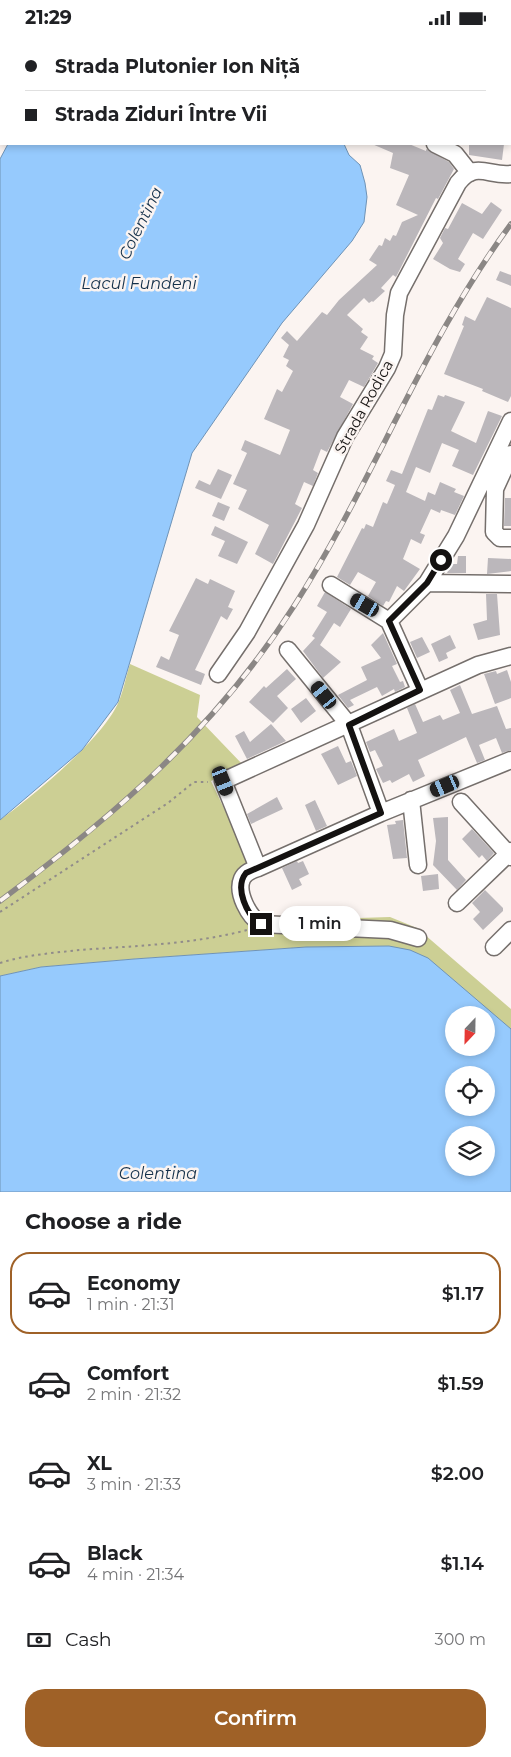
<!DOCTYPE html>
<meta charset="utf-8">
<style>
body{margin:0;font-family:Montserrat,sans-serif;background:#f6f6f6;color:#202124;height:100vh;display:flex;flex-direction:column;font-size:19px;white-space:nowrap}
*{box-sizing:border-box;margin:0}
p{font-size:16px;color:#757577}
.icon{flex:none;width:28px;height:28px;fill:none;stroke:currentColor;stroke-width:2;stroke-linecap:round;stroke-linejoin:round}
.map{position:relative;height:1157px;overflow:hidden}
.drawer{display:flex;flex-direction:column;background:#fff;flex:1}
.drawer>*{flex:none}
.banner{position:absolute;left:0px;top:0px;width:511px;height:110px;box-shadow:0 2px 8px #0003;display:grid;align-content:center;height:110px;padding:0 25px;background:#fff}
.needle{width:32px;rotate:202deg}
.fabs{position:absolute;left:445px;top:971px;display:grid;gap:10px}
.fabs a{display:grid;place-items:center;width:50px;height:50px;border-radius:50%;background:#fff;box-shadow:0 2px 8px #0003;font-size:25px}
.end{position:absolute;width:22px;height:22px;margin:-11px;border:6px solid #141211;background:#fff;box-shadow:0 0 0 2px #fff}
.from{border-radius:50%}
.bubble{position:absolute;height:35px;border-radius:18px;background:#fff;box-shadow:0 2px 8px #0003;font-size:16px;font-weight:600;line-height:35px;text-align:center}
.car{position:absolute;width:15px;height:30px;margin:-15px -8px;border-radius:6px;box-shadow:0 0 4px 1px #0007;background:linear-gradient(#222 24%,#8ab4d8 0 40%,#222 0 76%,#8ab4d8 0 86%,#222 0)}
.banner b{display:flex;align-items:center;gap:18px;height:48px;font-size:19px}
.banner b+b{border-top:1px solid #e0e0e0}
.banner i{width:12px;height:12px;background:#202124}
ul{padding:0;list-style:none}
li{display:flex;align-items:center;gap:15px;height:82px;margin:0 10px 8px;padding:0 15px;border:2px solid transparent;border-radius:20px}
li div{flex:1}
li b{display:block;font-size:19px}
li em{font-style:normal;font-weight:600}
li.active{border-color:#9f6127}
li>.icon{width:45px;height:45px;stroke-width:1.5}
h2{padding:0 25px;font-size:22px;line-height:60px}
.pay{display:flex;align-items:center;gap:12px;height:55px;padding:0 25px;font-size:19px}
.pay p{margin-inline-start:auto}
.cta{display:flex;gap:10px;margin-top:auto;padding:10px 25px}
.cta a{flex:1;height:58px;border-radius:20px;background:#9f6127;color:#fff;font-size:20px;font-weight:600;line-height:58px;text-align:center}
.status{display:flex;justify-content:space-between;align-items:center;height:35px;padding:0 25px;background:#fff;direction:ltr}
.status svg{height:14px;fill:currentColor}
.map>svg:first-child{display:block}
</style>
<div class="status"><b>21:29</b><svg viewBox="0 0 49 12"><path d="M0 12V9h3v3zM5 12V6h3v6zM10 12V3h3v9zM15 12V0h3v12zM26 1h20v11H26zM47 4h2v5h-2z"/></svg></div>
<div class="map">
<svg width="511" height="1157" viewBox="0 0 511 1157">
<rect width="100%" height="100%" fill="#fbf4f1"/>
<path fill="#cccf94" d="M130,629l70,31 -3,22 47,49 -33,15 38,80 -1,31 16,29 126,-4 27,11 94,81v23l-122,-86 -83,1 -172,12 -93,8 -41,9v-156c33,-24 104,-82 119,-119 5,-12 7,-25 11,-37z"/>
<path fill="#96cafd" stroke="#6f93b6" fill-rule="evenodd" d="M45,0h360l-361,1z
M8,109h336l5,11 11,10 5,18 2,14 -3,25 -12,19 -70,82 -90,130 -74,249 -36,48 -82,70v-661z
M389,911l21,4 18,8 83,71v163h-511v-216l41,-9 93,-8 172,-12zM454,980h32v32h-32zM454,1040h32v32h-32zM454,1100h32v32h-32z"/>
<path fill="#bbb7bb" d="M372,109h37l17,7v-2l23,13 5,7 -16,30 -2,-1 -40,79 -3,-2 -12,13 4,3 -12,11 -1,-1 -3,2 -5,-5 -17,17 16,14 -2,3 7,5 -8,12 14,7 -2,3 6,4 -14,24 -15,-7 -9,17 13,7 -26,48 -6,-3 -8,21 5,3 -5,13 -9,-4 -9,22 7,4 -29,56 -18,-10 14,-29 -31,-16 9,-19 -14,-6 14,-31 -6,-3 4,-10 35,15 10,-25 -26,-11 13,-30 5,3 11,-21 -7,-5 3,-6 -6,-3 6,-12 -8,-7 6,-7 10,10 25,-29 5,3 12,-15 38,-35 -8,-5 10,-15 3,1 3,-8 5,3 3,-6 3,1 6,-14 16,-7 -22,-10 13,-30 -19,-7 3,-15z
M469,109h35l-2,16 -33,-5z
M491,167l11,8 -19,29 -10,-6 -15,26 7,5 -5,8 -10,-3 -17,-10 10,-16 -3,-5 5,-10 3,1 14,-26 20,11z
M500,236l11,4v11l-15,-6z
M487,262l24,11v88l-3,6 -26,-11 1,-2 -39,-15 20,-48 -2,-1 3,-9 10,5z
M438,360l6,2 1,-2 20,7 -14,29 25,12 12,-32 14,5 -29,59 -21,-9 7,-16 -17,-7 -12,30 -14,-6 -10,25 19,9 3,-9 7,3 5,-13 16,7 -2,3 10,4 -9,19 -14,-5 -1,3 -9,-4 -11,24 5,2 -4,9 -10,-5 -8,20 17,10 -16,22 -7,-5 -8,16 -3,-1 -3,5 -15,-10 8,-14 -18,-10 -8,13 -13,-8 25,-49 2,1 2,-5 7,3 10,-25 4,2 8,-19 -9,-4 5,-11 11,4 26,-65 4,1z
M218,434l14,6 -11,24 -26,-11 4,-8 11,5z
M505,463h6v28h-7z
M218,467l12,5 -6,14 -12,-5z
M215,491l33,16 -11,22 -19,-8 7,-15 -14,-6z
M458,521h8v17h-19l4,-9h6z
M488,523l23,1v12l-24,3z
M196,543l12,6 2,-5 25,12 -7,16 5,2 -6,11 -6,-4 -26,54 10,4 -4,11 -45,-18 5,-11 8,4 10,-25 -10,-4z
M325,557l26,17 -11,18 -6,-4 -14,22 21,17 -18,16 -20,-27 12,-13 -3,-2 15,-24 -10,-6z
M486,559h11l3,41 -22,5 -5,-16 14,-4z
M383,598l14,31 -5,2 8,16 3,-1 2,6 -10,5 -1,-3 -12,7 -5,-9 -27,13 4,5 -6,3 -10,-13 29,-15 -6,-13 20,-9 -10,-13z
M450,600l6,13 -10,5 2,5 -9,4 -8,-18z
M422,602l8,15 -13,6 -7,-16z
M287,634l9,10 -19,17 11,12 -15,15 -24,-21 15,-16 2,2z
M507,635l4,12v16l-16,6 -11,-30 12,-3 1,3z
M460,650l12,29 25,-8 9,23 5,-1v22l-9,3 -6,-15 -17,7 6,15 -8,3 -11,-26 -48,23 7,16 -12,6 -4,-8 -17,9 -2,-3 -7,3 -7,-14 7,-3 -8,-16 -5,2 -4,-10 28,-13 5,12 18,-8 -10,-25 8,-4 8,18 17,-7 3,5 17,-7 -10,-23z
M306,663l10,13 -15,12 -10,-14z
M271,689l15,17 -39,18 -12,-23 9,-5 6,11z
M338,711l8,17 5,-2 6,15 -19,9 -17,-31z
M277,762l6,12 -32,15 -4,-10z
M315,765l12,26 -11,5 -11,-26z
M448,782v43l18,20 -9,10 -24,-25 3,-24 -3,-23z
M403,785l4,38 -14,1 -6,-34 9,-1 -1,-3z
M472,794l22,24 -7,8 -5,-6 -3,3 -17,-19z
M297,826l1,2 5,-2 6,13 -10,5 3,6 -10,5 -10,-22z
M438,839l1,15 -16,2 -2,-15z
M485,855l18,18v3l-20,19 -10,-11 7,-7 -8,-9z"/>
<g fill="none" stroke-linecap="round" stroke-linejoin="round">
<g stroke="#756f6c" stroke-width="19">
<path id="minor" d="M510,51h1
M435,109l20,10 15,19
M511,419l-16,35 -1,43 6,6h11
M427,548l84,1
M331,550l58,36 31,69
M389,586l38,-38 29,-47 55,-115
M288,615l61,75 32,88
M218,639l29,-42 59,-107 39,-88 42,-69 6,-14 2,-39 4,-22 59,-110c18,-23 31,-6 53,-9
M411,765l7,65
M461,767l50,55
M258,833l-35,-87 255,-116 33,-9
M457,868l54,-52
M418,903l-28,-8 -129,-6c-12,-7 -25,-31 -19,-45 3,-7 10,-9 16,-11l123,-55 130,-53
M494,912l17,-17"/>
</g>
<path stroke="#918c8a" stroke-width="2" stroke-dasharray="2.5 4" stroke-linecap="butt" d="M0,877l168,-109 26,-21h14
M0,928c25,-8 53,-10 79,-13 55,-4 116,-6 168,-20"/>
<use href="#minor" stroke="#fff" stroke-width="16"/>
<g stroke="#8b8785" stroke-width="5.5">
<path id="rail" d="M0,866c116,-87 215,-171 294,-295 79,-123 129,-264 217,-382"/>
</g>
<use href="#rail" stroke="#fbf4f1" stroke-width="4" stroke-dasharray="11" stroke-linecap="butt"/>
</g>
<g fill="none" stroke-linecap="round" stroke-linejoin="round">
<path stroke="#141211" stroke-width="6" d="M261,889c-14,-8 -27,-36 -15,-51l135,-60 -32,-88 71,-35 -31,-69 38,-38 14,-23"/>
</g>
<g text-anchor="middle" stroke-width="5" stroke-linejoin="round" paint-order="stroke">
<g font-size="15" fill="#141211" stroke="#fbf4f1">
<text transform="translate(364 372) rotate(-61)" y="5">Strada Rodica</text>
</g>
<g font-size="16" font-style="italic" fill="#14304a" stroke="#fbf4f1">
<text transform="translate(140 188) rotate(-64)" y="6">Colentina</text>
<text x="139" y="254">Lacul Fundeni</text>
<text x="158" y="1144">Colentina</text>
</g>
</g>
</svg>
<div class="fabs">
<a><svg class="needle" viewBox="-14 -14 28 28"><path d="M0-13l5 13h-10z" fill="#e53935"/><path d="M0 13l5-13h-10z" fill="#757577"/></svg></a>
<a><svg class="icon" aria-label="locate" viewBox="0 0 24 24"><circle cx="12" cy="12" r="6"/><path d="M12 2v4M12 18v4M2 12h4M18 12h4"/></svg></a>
<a><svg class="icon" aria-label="layers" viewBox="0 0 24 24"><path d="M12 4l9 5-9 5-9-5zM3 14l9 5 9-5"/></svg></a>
</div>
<i class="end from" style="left:441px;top:525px"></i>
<i class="end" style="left:261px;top:889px"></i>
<div class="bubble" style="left:279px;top:871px;width:82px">1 min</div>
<i class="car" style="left:365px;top:570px;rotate:300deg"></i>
<i class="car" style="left:324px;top:660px;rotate:321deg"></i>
<i class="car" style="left:223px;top:746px;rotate:158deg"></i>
<i class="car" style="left:445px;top:751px;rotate:247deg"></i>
<div class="banner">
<b><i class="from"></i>Strada Plutonier Ion Niță</b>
<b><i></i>Strada Ziduri Între Vii</b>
</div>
</div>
<section class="drawer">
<h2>Choose a ride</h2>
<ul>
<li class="active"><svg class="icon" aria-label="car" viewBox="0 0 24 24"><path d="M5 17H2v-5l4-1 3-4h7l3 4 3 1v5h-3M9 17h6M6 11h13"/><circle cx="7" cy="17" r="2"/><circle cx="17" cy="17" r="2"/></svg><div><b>Economy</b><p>1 min · 21:31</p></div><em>$1.17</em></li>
<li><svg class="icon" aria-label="car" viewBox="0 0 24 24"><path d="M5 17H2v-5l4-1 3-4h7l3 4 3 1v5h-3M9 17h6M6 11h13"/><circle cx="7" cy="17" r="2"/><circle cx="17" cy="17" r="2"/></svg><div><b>Comfort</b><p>2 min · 21:32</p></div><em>$1.59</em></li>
<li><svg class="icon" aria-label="car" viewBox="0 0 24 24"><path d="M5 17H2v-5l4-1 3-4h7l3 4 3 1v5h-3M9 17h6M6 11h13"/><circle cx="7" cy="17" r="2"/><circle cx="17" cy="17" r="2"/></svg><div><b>XL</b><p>3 min · 21:33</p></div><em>$2.00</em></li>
<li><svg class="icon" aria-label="car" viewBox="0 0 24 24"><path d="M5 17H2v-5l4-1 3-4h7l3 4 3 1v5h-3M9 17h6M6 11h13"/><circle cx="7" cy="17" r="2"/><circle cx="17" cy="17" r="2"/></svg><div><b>Black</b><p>4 min · 21:34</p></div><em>$1.14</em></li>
</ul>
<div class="pay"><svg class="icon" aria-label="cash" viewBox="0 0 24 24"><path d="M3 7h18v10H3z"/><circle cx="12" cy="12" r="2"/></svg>Cash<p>300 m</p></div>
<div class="cta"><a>Confirm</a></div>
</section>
